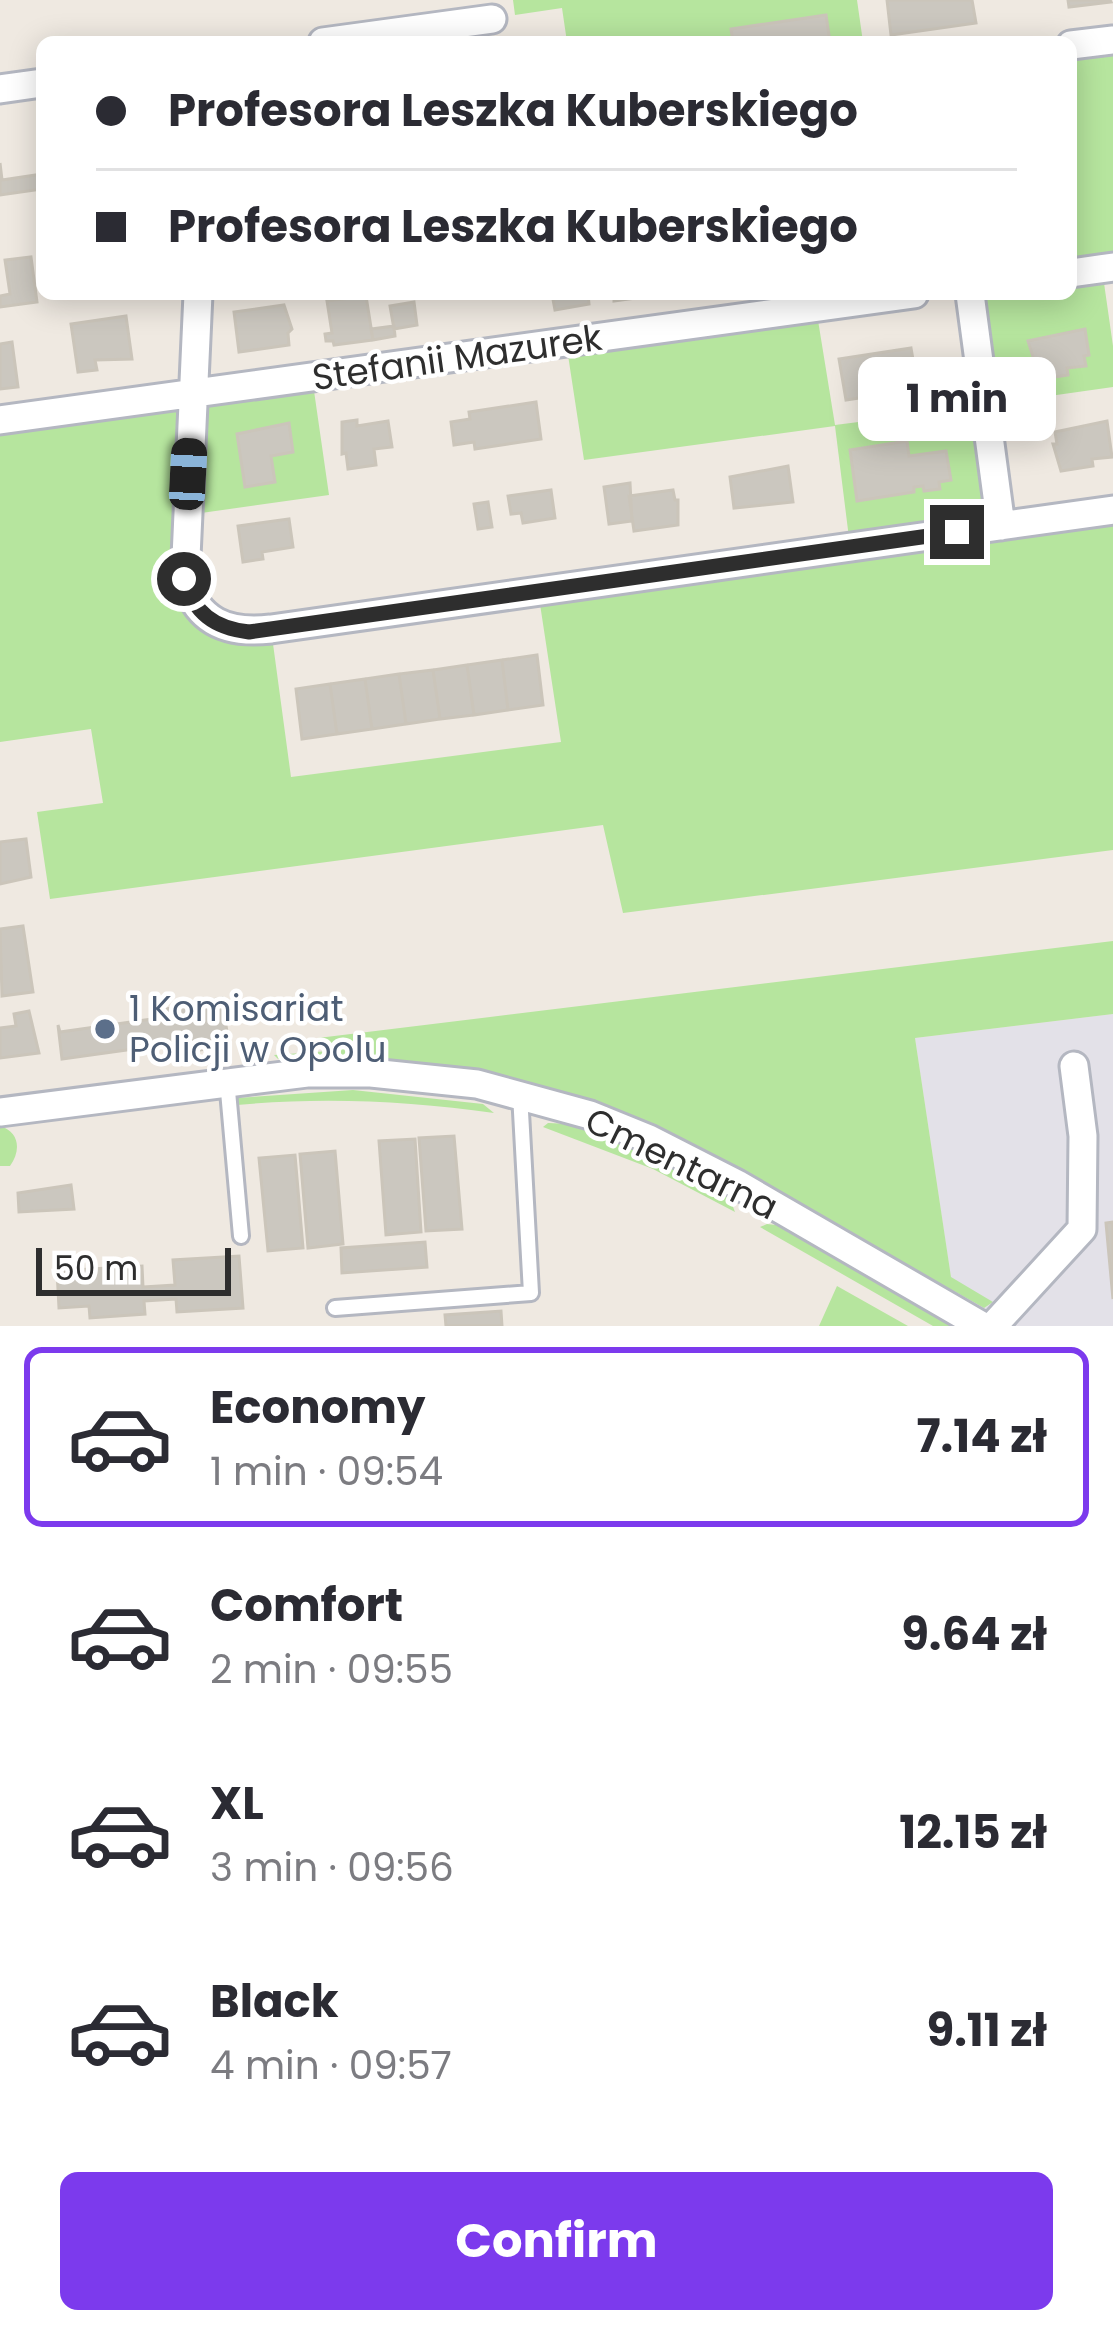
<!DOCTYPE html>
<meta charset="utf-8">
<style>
body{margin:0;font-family:Poppins,sans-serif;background:#f7f7f7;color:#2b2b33;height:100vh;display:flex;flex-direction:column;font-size:45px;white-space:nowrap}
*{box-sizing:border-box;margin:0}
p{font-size:39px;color:#7c7c81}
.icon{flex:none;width:66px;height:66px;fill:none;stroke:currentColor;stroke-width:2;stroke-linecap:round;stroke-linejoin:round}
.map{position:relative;height:1326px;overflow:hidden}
.drawer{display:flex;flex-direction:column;background:#fff;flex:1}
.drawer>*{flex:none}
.banner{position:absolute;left:36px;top:36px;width:1041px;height:264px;border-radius:18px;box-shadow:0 6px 30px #0003;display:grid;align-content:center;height:264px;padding:0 60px;background:#fff}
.scale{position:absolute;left:36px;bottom:30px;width:195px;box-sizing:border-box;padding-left:12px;border:6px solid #2e2e2e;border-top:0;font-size:33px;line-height:42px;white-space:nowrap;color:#2e2e2e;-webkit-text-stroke:9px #fff;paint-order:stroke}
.end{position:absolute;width:54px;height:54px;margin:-27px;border:15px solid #2e2e2e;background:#fff;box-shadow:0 0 0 6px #fff}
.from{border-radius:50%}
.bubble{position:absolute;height:84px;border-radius:18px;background:#fff;box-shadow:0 6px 30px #0003;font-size:39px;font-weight:700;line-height:84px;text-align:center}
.car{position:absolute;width:36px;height:72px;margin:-36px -18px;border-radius:15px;box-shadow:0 0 9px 3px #0007;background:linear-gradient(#222 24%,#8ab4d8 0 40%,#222 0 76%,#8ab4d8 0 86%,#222 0)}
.banner b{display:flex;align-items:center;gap:42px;height:114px;font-size:45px}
.banner b+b{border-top:3px solid #e1e1e2}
.banner i{width:30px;height:30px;background:#2b2b33}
ul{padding:21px 0 0;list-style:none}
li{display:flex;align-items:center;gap:36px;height:180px;margin:0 24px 18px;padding:0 36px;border:6px solid transparent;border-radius:18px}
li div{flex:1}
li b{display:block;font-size:45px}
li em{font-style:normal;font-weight:700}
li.active{border-color:#7c3aed}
li>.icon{width:108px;height:108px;stroke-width:1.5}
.button{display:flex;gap:24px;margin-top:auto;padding:24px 60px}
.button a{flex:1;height:138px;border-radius:18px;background:#7c3aed;color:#fff;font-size:48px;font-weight:700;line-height:138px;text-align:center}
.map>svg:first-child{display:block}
</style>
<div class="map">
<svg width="1113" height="1326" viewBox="0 0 1113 1326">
<rect width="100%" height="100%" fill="#efe9e1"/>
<path fill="#e3e1e8" d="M1113,1014v312h-131l-26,-15 -41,-273z"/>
<path fill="#b6e59e" d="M513,0h344l6,42h-296l-5,-34 -47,7z
M1113,40v227l-11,2 11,77v41l-128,18 16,121 112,-16v340l-490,63 -20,-88 -553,74 -13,-87 66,-9 -12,-74 -91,13v-322l312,-43 17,118 -142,20 10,94 74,20 20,148 270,-35 -23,-151 312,-45 -15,-120 -251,34 -18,-118 250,-34 19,117 149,-19 -14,-112h101v-249z
M1113,941v73l-198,24 36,239 42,25 -9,6 -30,-17 2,20 -339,-186 -246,-52 -28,-15 -65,1 -4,-4 55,-4 -11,-13z
M353,1090l130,14 11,9c-86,-12 -171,-16 -257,-8l-1,-7z
M548,1123c48,-1 139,52 182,76l5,13 -82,-43 -110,-42z
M0,1126c20,6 21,25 10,40h-10z
M767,1224l9,1 175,101h-18l-173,-99z
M837,1286l71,40h-89z"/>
<path fill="#cbc7bf" stroke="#cbc5ba" stroke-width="3" d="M887,0h85l4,23 -85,12z
M1068,0h42l1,2 -42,5z
M826,15l4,27h-97l-2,-13z
M0,163l2,17 40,-6v15l-42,6z
M31,257l6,45 -37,5v-11l10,-2 -5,-34z
M552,294h36l1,10 -34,6z
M614,294h35l1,2 -36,5z
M366,296l7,44 -39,5 -1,-4h-7l-1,-7 7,-1 -5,-32z
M414,302l3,23 -23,4 -4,-23z
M284,305l8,24 -4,4 1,12 -50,7 -5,-40z
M126,316l6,43 -37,1 2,10 -19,2 -7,-48z
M394,326l1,10 -22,4 -2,-11z
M1085,329l4,26 -5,1 2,10 -19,2 1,7 -47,7 -3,-17 17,-2 -7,-22z
M12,342l6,45 -18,2v-45z
M911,348l7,41 -72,11 -7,-41z
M536,402l5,37 -66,10 -1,-7 -20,3 -3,-23 19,-3 -1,-7z
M357,420v6l31,-5 4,26 -18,2 2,16 -28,4 -2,-16 -4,1v-32z
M1107,421l5,36 -20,2 1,7 -32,5 -8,-27h4l-2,-12z
M289,423l4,29 -22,4 4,26 -30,5 -8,-53z
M907,441l2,15 37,-5 5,29 -12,2 1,7 -16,2 -1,-5 -9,1v5l-57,9 -7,-51z
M788,466l5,36 -59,6 -4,-31z
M630,483l2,38 -23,3 -5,-37z
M551,490l4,28 -32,5 -2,-10 -10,1 -3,-18z
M673,490l2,10h3v25l-44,6 -5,-35z
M488,502l4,25 -14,2 -4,-25z
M289,519l4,28 -31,5 1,7 -20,3 -5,-36z
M537,655l6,50 -35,5 -6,-50z
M502,660l6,50 -34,5 -7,-50z
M467,665l7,50 -34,4 -7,-49z
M433,670l7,49 -34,5 -7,-50z
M399,674l7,50 -34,5 -7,-50z
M365,679l7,50 -35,5 -7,-50z
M330,684l7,50 -35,5 -6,-50z
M26,839l5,38 -31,7v-42z
M23,926l10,66 -31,4 -2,-67z
M222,998l7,48 -37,5 -1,-10 -129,18 -4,-34 2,7 92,-13 -1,-7z
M29,1011l10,42 -39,5v-30l16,-2 -2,-12z
M454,1136l8,93 -36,2 -7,-93z
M415,1139l6,93 -35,3 -7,-94z
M335,1151l8,93 -35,4 -8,-94z
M295,1155l8,93 -35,3 -9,-93z
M71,1185l3,24 -55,3 -1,-19z
M1113,1222v77l-7,-76z
M425,1242l2,25 -85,6 -1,-25z
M239,1256l4,52 -66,4 -1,-13 -32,2 1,13 -55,4 -1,-12 -30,2 -2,-37 85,-5 1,21 32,-2 -2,-25z
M501,1311l1,15h-56l-1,-11z"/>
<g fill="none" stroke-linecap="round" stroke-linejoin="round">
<g stroke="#b4b7c1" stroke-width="20">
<path id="service" d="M227,1080l14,156
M335,1308l196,-15 -11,-199"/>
</g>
<g stroke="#b4b7c1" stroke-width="33">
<path id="minor" d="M323,42l169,-23
M1071,45l42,-5
M0,89l42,-6
M1071,273l42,-6
M198,294l-13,285c12,43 43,55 86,50l842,-119
M970,294l31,232
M0,420l914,-126
M0,1112l307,-39h64l106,11 113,31 59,24 88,45 245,142
M993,1326l89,-97 1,-93 -9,-70"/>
</g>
<use href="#service" stroke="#fff" stroke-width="14"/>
<use href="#minor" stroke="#fff" stroke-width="27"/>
</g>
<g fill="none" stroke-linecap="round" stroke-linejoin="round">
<path stroke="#2e2e2e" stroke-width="15" d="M184,579c10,34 30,49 65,53l708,-100"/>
</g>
<circle fill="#5c6f8a" stroke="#fff" stroke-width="4.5" cx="105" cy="1029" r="12"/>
<g text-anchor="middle" stroke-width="9" stroke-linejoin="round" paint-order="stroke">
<g font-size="36" fill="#2e2e2e" stroke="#fff">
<text transform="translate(457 357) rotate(-8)" y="13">Stefanii Mazurek</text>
<text transform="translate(682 1163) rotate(26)" y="13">Cmentarna</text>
</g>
<g font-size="36" fill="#4e5e75" stroke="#fff" text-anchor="start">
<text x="129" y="1021">1 Komisariat<tspan x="129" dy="41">Policji w Opolu</tspan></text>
</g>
</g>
</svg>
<div class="scale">50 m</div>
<i class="end from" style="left:184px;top:579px"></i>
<i class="end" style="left:957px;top:532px"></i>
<div class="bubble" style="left:858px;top:357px;width:198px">1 min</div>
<i class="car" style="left:188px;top:474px;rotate:3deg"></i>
<div class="banner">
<b><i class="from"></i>Profesora Leszka Kuberskiego</b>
<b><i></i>Profesora Leszka Kuberskiego</b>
</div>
</div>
<section class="drawer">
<ul>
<li class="active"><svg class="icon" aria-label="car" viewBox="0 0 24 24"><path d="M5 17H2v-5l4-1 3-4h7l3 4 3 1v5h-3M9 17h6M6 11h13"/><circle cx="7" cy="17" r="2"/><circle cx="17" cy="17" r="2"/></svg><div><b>Economy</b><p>1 min · 09:54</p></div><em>7.14 zł</em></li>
<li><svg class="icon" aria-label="car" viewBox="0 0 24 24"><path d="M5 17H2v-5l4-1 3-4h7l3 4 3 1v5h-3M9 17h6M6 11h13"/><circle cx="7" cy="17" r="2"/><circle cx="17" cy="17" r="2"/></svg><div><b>Comfort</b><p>2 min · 09:55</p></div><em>9.64 zł</em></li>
<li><svg class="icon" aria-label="car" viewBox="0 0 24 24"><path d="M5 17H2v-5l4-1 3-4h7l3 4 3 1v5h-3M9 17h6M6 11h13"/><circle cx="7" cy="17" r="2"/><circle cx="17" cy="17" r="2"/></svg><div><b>XL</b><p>3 min · 09:56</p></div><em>12.15 zł</em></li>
<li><svg class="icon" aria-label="car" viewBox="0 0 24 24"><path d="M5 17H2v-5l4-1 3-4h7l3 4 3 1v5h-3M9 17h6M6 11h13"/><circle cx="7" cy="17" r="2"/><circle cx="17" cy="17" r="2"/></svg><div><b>Black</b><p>4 min · 09:57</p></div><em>9.11 zł</em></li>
</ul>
<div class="button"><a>Confirm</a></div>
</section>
